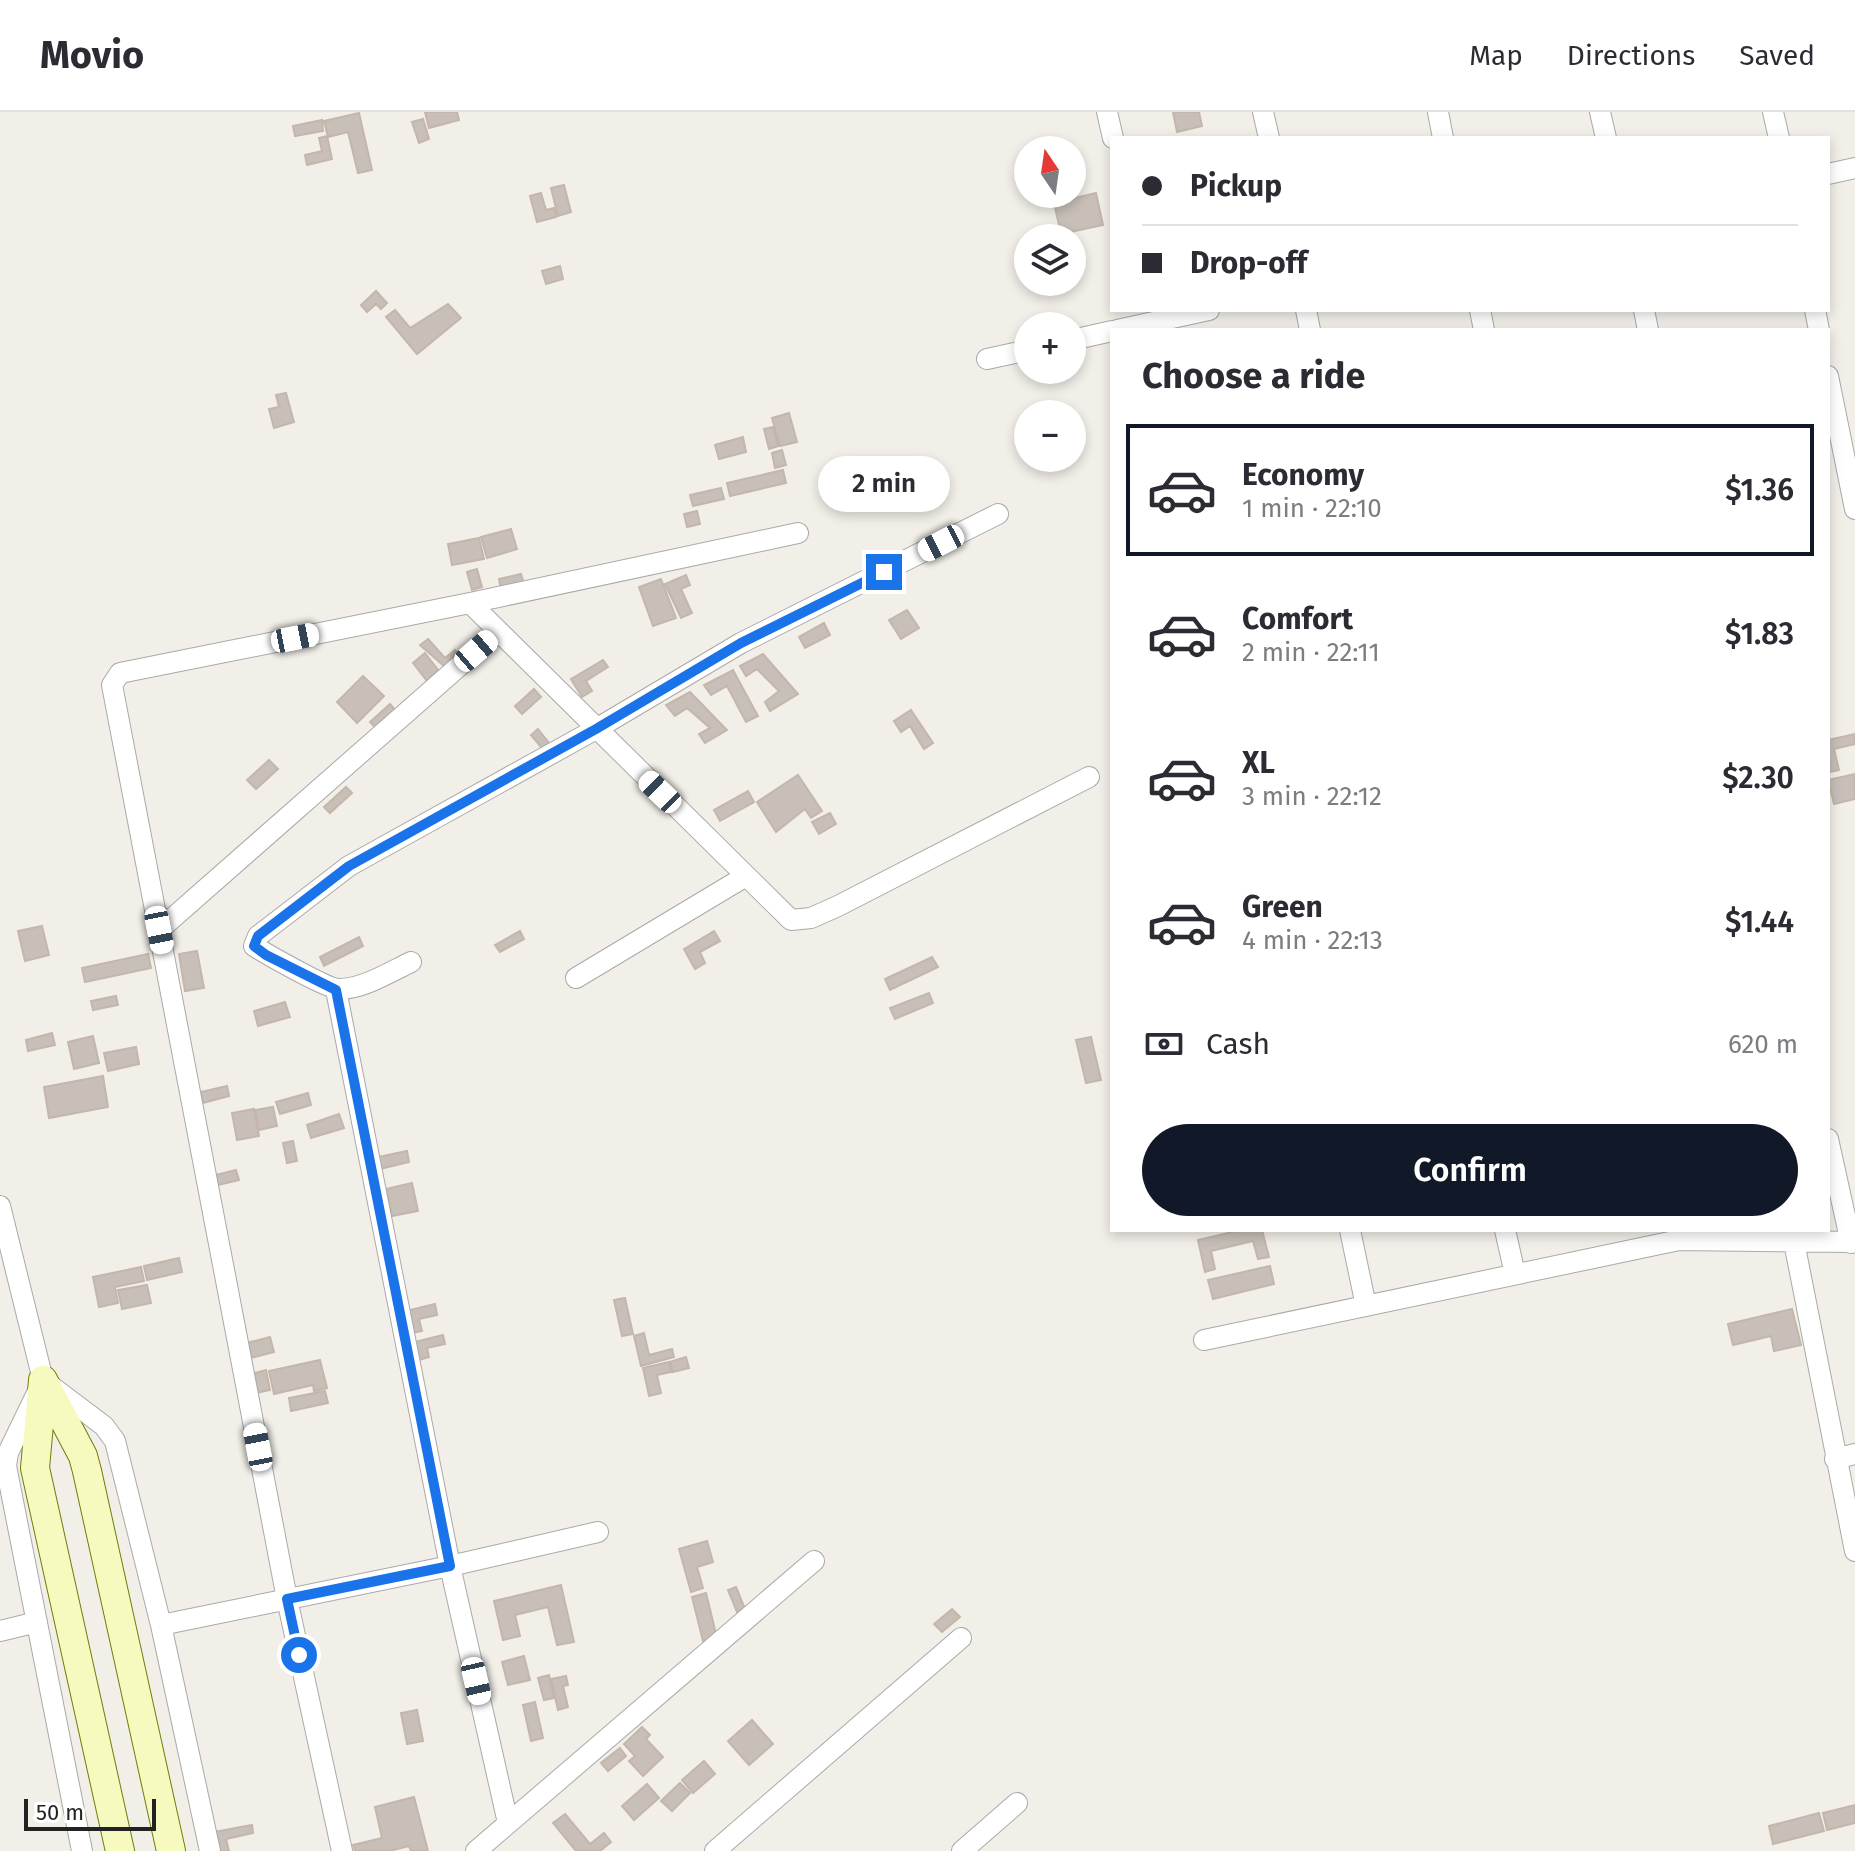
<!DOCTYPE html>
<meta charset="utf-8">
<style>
body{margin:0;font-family:"Fira Sans",sans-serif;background:#f7f7f7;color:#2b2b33;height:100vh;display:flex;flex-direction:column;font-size:30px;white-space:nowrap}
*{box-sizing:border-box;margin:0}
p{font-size:26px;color:#7c7c81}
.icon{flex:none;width:44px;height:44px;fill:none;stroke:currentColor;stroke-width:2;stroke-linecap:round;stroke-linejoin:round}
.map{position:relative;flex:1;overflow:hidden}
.side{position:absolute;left:1110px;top:216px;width:720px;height:904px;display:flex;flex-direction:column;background:#fff;border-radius:0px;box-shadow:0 4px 12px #0003}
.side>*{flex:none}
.banner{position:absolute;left:1110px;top:24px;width:720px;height:176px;border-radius:0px;box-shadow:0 4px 12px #0003;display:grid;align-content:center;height:176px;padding:0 32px;background:#fff}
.needle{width:52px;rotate:347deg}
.buttons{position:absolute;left:1014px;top:24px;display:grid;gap:16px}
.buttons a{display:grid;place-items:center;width:72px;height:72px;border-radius:50%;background:#fff;box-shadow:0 4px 12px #0003;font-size:40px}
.scale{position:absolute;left:24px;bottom:20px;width:132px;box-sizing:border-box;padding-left:8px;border:4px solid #222;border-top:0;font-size:22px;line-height:28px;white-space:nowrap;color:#222;-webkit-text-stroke:6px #fff;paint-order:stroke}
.end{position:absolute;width:36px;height:36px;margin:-18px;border:10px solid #1a73e8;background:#fff;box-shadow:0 0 0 4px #fff}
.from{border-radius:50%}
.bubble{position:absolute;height:56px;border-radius:28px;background:#fff;box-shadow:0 4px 12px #0003;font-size:26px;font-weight:600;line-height:56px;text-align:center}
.car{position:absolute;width:24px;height:48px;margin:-24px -12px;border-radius:10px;box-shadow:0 0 6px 2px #0007;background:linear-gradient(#fff 24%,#345 0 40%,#fff 0 76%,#345 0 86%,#fff 0)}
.banner b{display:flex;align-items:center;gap:28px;height:76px;font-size:30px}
.banner b+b{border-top:2px solid #e1e1e2}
.banner i{width:20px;height:20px;background:#2b2b33}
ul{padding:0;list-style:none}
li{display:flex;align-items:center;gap:24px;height:132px;margin:0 16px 12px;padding:0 16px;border:4px solid transparent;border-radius:0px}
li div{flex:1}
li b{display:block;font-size:30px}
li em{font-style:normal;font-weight:600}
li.active{border-color:#111827}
li>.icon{width:72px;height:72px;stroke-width:1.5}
h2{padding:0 32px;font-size:36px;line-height:96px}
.pay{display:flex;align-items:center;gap:20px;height:88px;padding:0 32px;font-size:30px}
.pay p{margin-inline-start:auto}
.action{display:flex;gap:16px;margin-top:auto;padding:16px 32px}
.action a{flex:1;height:92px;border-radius:48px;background:#111827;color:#fff;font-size:32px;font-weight:600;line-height:92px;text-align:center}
header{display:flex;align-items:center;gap:48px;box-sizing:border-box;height:112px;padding:0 40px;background:#fff;border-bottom:2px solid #e1e1e2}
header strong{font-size:38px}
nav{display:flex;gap:44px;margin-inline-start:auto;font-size:28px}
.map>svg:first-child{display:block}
</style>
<header>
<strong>Movio</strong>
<nav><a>Map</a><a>Directions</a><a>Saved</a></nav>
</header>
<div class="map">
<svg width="1855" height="1739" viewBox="0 0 1855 1739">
<rect width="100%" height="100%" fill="#f2efe9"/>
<path fill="#c7bfb8" stroke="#c4b6ab" stroke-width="2" d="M425,0h32l2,8 -30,8z
M1173,0h26l3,14 -25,6z
M359,1l13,57 -14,3 -10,-41 -20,5 -4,-16z
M423,7l6,20 -10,4 -7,-21z
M322,8l1,11 -28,5 -2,-10z
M327,24l5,23 -25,6 -2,-10 17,-4 -3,-13z
M564,73l7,27 -13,4 -7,-28z
M541,81l5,17 8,-2 2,9 -19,5 -7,-26z
M1096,81l7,32 -42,9 -7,-31z
M560,154l3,13 -17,5 -4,-13z
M376,179l11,12 -6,6 -5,-5 -9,8 -6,-7z
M448,192l13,14 -44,36 -31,-37 9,-7 15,18z
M286,281l8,29 -20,6 -5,-19 10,-2 -3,-12z
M789,301l8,29 -17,4 -8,-28z
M773,315l5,19 -9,3 -5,-20z
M743,325l3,15 -27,7 -4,-14z
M782,338l4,15 -11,3 -3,-15z
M783,358l3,13 -56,13 -3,-13z
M721,376l3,11 -31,7 -3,-11z
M697,399l3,13 -13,3 -3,-13z
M511,417l6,20 -30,9 -6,-21z
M479,426l5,21 -32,6 -4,-21z
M477,457l5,18 -10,3 -5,-18z
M521,462l3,10 -23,6 -2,-11z
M686,463l4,10 -9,4 11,24 -11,5 -16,-34z
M661,467l15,39 -23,8 -14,-39z
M907,498l12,18 -18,11 -12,-19z
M824,511l6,12 -25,13 -6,-11z
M428,527l17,19 10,-8 4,5 -13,13 -26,-23z
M425,541l13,17 -11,11 -14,-18z
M763,542l35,40 -28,17 -5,-9 14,-11 -22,-22 -11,7 -6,-10z
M603,548l5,7 -22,14 6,10 -10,6 -11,-18z
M733,558l25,46 -12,6 -19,-36 -16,9 -7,-10z
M363,564l21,20 -27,27 -20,-21z
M534,577l7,8 -19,17 -7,-8z
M690,580l37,38 -22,13 -6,-9 11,-6 -23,-20 -12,8 -9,-11z
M390,592l7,8 -19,18 -8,-8z
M911,598l22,33 -9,6 -14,-23 -9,6 -7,-11z
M538,617l15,19 -7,5 -15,-18z
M1855,622v10l-21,5 5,21 -9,2 -2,-32z
M269,648l9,9 -22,20 -9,-9z
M1855,662v25l-21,5 -6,-24z
M798,663l24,36 -11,7 -6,-9 -29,23 -19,-30z
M346,675l6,6 -22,20 -6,-6z
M748,679l6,11 -34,19 -6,-11z
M830,701l6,11 -17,10 -7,-12z
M42,814l7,29 -24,6 -7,-30z
M520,819l4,8 -24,13 -5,-7z
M714,819l6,10 -20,11 5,11 -10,6 -11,-20z
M359,825l4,9 -39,20 -4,-9z
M197,839l7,37 -19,3 -6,-37z
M148,842l3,14 -66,14 -3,-14z
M932,845l6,10 -48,23 -5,-11z
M929,881l4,10 -38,16 -5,-11z
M116,884l2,9 -25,5 -2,-9z
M285,890l5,15 -32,9 -4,-15z
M52,921l3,12 -27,6 -2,-11z
M93,924l6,27 -25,6 -6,-27z
M1091,925l10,43 -15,3 -10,-43z
M136,935l3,17 -31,7 -4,-18z
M103,964l5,31 -59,11 -5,-31z
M227,974l2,10 -26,7 -2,-11z
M308,981l3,12 -31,9 -4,-12z
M273,995l4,19 -18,4 -4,-20z
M254,997l5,27 -22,4 -5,-27z
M339,1002l5,14 -33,10 -4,-13z
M293,1029l4,20 -10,2 -4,-20z
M407,1039l2,11 -29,7 -2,-12z
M236,1058l3,10 -21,5 -2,-10z
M412,1071l6,28 -26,5 -6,-27z
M1241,1118h21l7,27 -11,2 -5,-18 -42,10 4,18 -10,3 -7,-32z
M179,1146l3,14 -35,8 -3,-14z
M1270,1154l4,18 -61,15 -5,-19z
M141,1155l3,14 -29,6 3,16 -19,4 -6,-30z
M147,1173l4,18 -29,6 -4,-19z
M625,1186l8,36 -11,2 -8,-36z
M435,1192l2,11 -18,4 3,12 -11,2 -5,-22z
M1792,1197l9,36 -27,6 -3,-15 -38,9 -5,-21z
M644,1221l5,22 23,-6 2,8 -33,9 -7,-30z
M443,1223l2,9 -18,4 2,9 -10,3 -4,-18z
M270,1225l4,15 -23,6 -4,-15z
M686,1245l3,11 -16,4 -3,-10z
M320,1248l7,28 -13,3 -1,-6 -39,9 -5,-23z
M669,1250l2,10 -14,3 4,18 -12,3 -6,-28z
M266,1258l4,20 -14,3 -5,-19z
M325,1279l3,12 -37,8 -2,-13z
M707,1429l6,21 -16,5 6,21 -12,4 -12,-43z
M561,1473l13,57 -17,3 -9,-38 -33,8 5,21 -17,4 -9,-39z
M736,1475l9,22 -8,3 -9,-22z
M706,1481l11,45 -14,3 -11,-44z
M952,1497l8,8 -18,15 -8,-8z
M524,1544l6,24 -22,5 -6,-23z
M549,1563l5,23 -10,2 -6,-22z
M566,1564l2,9 -5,1 5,21 -10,3 -7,-31z
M535,1590l8,36 -12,3 -8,-36z
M417,1598l6,31 -16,3 -6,-31z
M752,1608l21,24 -24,21 -21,-24z
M642,1615l8,8 -4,4 17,18 -20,19 -14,-15 6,-5 -11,-12z
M620,1636l6,8 -18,15 -7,-8z
M704,1649l11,13 -22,19 -11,-13z
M680,1671l10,10 -18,18 -11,-10z
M647,1672l12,14 -25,22 -12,-14z
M414,1685l14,54h-17l-2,-5 -20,5h-34l-2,-6 29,-7 -7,-31z
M1855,1693v18l-28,7 -4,-17z
M1819,1701l5,18 -51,13 -4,-18z
M565,1702l25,30 14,-11 7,9 -11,9h-24l-23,-28z
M252,1713l1,8 -27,6 3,12h-11l-4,-19z"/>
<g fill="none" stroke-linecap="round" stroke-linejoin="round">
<g stroke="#a9a9a9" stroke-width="22">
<path id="street" d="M1107,0l6,26
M1263,0l6,26
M1438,0l5,26
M1600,0l6,26
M1773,0l6,26
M1828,62l27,-6
M1306,198l4,20
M1480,198l4,20
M1644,198l4,20
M1815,198l4,20
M1117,218l92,-20
M1072,228l40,-9
M987,247l41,-9
M1828,264l27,133
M470,491l321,317 20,-2 27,-12 251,-129
M159,818l339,-298
M411,850c-21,10 -48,27 -72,27 -11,0 -73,-35 -85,-43l4,-10 91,-70 247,-137 145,-86 257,-129
M576,866l170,-102
M336,878l114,576 58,257
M1828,1027l23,104
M0,1094l43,174 61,46 11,15 46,184 49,226
M1350,1118l16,76
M1505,1118l10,44
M1794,1130l61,309
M1204,1228l475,-100 176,2
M37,1281l-29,60 -2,13 76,385
M1835,1347l20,-5
M161,1513l289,-59 148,-34
M0,1519l37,-9
M342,1739l-55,-252 -175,-914 8,-12 350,-70 328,-70
M476,1739l338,-290
M715,1739l246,-213
M962,1739l55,-48"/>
</g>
<g stroke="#707d05" stroke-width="30">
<path id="secondary" d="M43,1268l40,76 4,15 84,380
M43,1268l-8,88 85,383"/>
</g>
<use href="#street" stroke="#fff" stroke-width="20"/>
<use href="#secondary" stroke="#f7fabf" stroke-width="28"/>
</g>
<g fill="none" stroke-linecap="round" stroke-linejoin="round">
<path stroke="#1a73e8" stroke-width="10" d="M299,1543l-12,-56 163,-33 -114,-576 -70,-35 -12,-9 4,-10 91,-70 247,-137 145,-86 143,-71"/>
</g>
</svg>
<div class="buttons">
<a><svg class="needle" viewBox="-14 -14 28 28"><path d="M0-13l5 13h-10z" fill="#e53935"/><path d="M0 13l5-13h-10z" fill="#7c7c81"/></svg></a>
<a><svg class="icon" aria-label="layers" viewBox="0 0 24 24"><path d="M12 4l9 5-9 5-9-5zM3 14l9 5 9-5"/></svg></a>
<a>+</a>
<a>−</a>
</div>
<div class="scale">50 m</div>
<i class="end from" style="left:299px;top:1543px"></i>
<i class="end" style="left:884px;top:460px"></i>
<div class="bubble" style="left:818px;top:344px;width:132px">2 min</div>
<i class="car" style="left:941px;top:431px;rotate:243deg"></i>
<i class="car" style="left:295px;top:526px;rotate:79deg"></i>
<i class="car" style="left:476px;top:539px;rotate:49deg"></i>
<i class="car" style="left:660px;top:680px;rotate:314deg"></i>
<i class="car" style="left:159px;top:818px;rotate:169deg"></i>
<i class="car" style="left:258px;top:1335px;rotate:349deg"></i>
<i class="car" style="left:476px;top:1569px;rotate:167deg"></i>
<div class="banner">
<b><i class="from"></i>Pickup</b>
<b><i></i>Drop-off</b>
</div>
<section class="side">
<h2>Choose a ride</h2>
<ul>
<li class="active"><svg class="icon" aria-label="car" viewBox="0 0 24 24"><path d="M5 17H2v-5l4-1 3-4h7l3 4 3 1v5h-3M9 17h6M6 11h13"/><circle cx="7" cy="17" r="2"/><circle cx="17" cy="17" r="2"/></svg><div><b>Economy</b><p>1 min · 22:10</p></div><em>$1.36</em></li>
<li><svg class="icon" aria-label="car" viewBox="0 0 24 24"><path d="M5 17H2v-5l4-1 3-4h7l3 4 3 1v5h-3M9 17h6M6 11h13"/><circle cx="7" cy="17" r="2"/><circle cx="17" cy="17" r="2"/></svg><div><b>Comfort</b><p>2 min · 22:11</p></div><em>$1.83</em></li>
<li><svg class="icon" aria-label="car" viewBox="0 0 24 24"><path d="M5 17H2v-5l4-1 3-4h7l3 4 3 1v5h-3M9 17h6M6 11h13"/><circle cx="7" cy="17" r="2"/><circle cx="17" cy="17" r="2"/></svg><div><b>XL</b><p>3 min · 22:12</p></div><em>$2.30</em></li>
<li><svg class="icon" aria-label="car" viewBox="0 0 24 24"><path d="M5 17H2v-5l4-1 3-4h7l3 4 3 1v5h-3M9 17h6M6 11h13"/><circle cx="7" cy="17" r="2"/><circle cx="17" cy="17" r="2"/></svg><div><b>Green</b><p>4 min · 22:13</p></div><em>$1.44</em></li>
</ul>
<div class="pay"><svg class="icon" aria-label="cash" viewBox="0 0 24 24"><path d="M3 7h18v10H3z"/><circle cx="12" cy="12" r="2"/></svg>Cash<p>620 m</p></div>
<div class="action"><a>Confirm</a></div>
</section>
</div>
